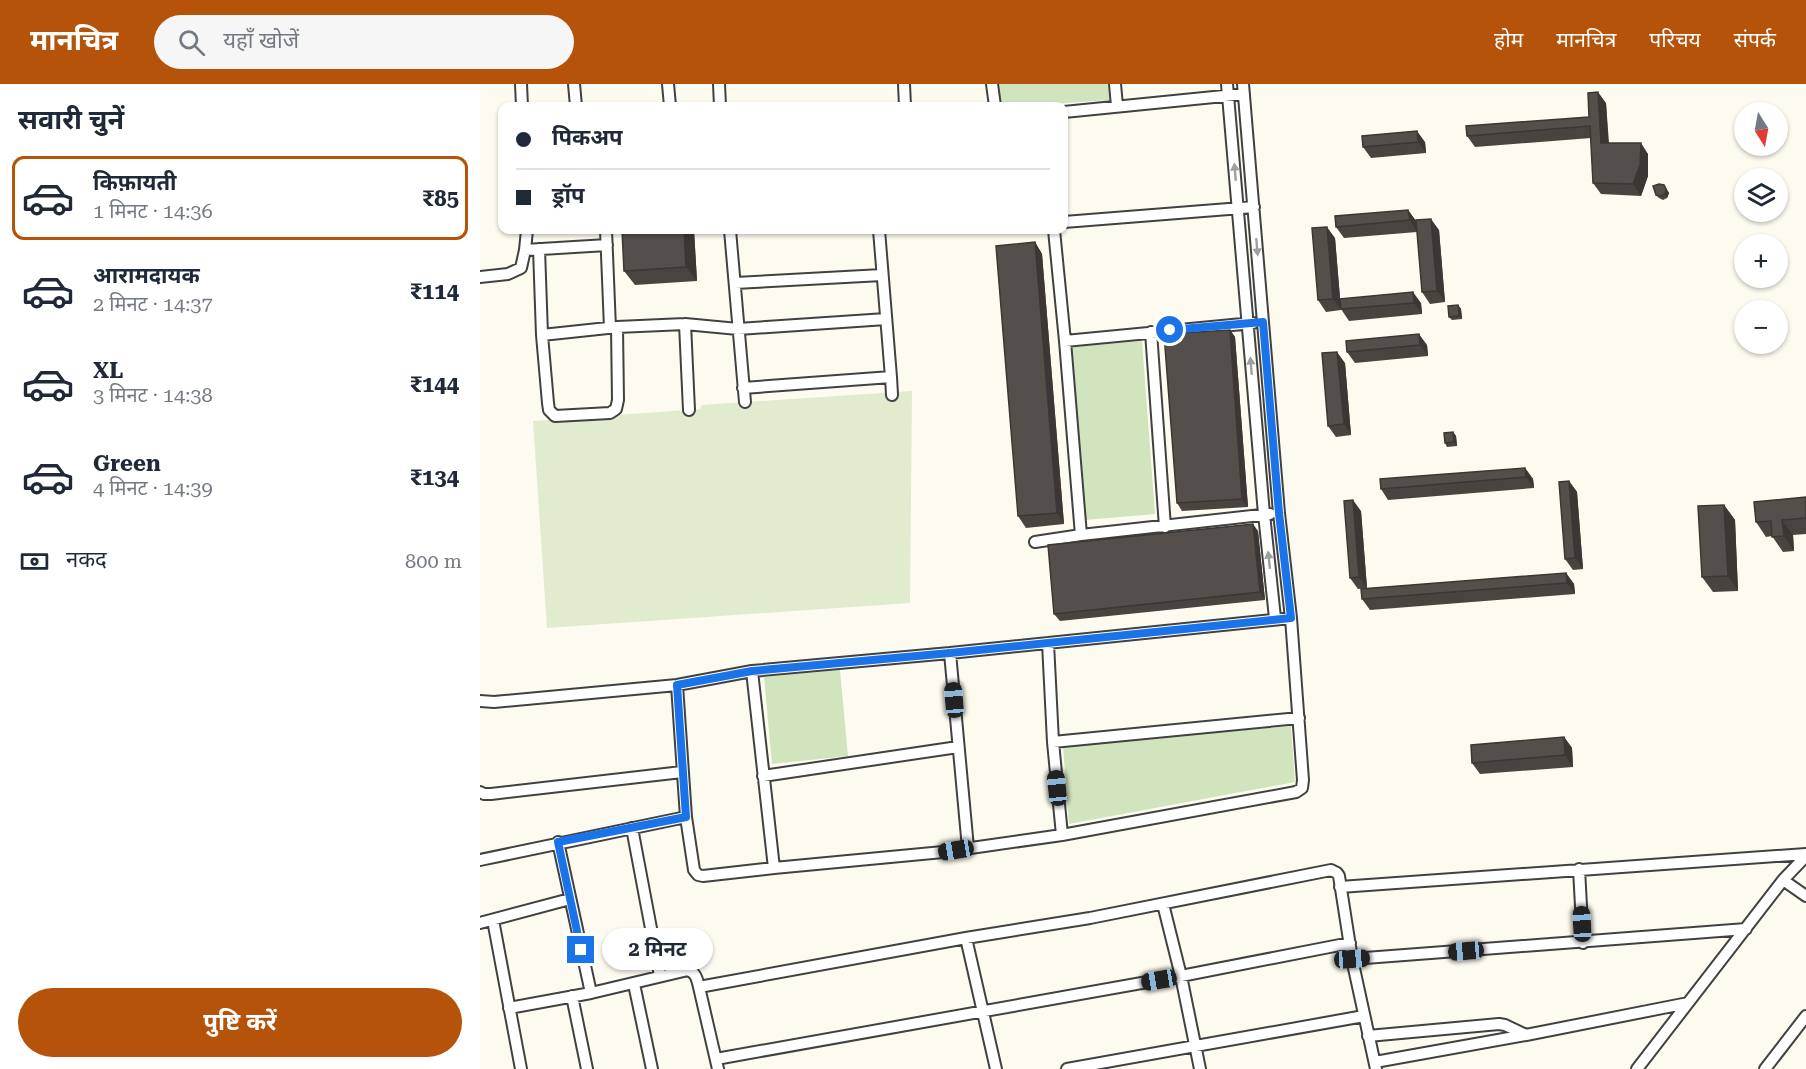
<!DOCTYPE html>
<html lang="hi">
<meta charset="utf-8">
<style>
body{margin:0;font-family:"Roboto Serif","Noto Sans Devanagari",serif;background:#f6f6f7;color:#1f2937;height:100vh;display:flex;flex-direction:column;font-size:22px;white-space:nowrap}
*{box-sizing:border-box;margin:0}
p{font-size:20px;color:#747a83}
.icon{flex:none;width:33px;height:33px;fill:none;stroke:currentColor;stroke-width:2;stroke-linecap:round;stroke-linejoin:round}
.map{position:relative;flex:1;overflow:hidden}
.sheet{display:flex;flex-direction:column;background:#fff;width:480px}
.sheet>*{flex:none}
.top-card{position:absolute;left:18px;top:18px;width:570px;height:132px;border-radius:12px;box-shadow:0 2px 4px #0004;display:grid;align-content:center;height:132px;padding:0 18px;background:#fff}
.needle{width:39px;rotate:169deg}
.controls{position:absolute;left:1254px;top:18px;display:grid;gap:12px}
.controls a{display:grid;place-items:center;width:54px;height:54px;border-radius:50%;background:#fff;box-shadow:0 2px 4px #0004;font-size:30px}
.end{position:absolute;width:27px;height:27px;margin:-14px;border:8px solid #1a73e8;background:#fff;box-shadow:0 0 0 3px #fff}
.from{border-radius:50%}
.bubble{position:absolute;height:42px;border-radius:21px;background:#fff;box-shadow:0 2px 4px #0004;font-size:20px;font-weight:700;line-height:42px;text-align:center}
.car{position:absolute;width:18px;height:36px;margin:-18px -9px;border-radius:8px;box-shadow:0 0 4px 2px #0007;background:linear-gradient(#222 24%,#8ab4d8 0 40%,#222 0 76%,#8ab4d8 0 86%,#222 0)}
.top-card b{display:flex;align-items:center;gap:21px;height:57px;font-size:22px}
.top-card b+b{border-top:2px solid #e0e1e3}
.top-card i{width:15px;height:15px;background:#1f2937}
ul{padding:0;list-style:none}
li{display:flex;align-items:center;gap:18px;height:84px;margin:0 12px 9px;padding:0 6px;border:3px solid transparent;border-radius:12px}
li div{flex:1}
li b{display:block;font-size:22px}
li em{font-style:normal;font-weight:700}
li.on{border-color:#b45309}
li>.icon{width:54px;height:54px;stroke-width:1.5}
h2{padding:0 18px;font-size:27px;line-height:72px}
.pay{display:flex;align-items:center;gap:15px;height:66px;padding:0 18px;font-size:22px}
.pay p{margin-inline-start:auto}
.primary-button{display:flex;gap:12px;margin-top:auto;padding:12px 18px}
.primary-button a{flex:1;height:69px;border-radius:36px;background:#b45309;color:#fff;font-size:24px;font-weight:700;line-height:69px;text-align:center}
header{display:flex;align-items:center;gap:36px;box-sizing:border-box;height:84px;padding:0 30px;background:#b45309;color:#fff}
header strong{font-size:28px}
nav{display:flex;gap:33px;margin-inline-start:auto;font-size:21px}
.search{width:420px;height:54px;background:#f6f6f7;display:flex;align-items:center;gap:15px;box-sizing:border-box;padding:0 21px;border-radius:33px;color:#747a83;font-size:22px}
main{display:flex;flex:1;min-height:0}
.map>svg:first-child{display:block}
</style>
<header>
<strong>मानचित्र</strong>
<div class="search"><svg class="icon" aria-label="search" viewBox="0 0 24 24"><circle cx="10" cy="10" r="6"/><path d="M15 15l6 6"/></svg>यहाँ खोजें</div>
<nav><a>होम</a><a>मानचित्र</a><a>परिचय</a><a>संपर्क</a></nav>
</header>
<main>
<section class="sheet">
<h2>सवारी चुनें</h2>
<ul>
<li class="on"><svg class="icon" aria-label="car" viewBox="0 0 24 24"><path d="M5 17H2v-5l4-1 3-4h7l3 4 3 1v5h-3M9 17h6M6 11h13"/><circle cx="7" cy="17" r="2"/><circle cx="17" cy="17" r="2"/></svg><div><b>किफ़ायती</b><p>1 मिनट · 14:36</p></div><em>₹85</em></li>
<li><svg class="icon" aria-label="car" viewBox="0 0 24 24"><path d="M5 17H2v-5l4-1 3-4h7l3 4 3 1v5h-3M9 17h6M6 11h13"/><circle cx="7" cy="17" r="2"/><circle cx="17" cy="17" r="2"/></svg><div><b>आरामदायक</b><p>2 मिनट · 14:37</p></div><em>₹114</em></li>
<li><svg class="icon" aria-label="car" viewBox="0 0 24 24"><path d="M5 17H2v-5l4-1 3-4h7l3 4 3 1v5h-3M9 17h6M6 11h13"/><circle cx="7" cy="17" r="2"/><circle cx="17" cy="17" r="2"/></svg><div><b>XL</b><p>3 मिनट · 14:38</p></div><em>₹144</em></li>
<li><svg class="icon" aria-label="car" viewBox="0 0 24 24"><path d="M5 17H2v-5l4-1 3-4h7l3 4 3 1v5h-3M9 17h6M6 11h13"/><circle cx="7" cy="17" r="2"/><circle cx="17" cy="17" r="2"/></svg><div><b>Green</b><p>4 मिनट · 14:39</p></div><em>₹134</em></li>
</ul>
<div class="pay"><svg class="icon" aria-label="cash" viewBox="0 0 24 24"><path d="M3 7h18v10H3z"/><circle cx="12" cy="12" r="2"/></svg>नकद<p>800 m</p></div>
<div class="primary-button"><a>पुष्टि करें</a></div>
</section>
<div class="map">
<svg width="1326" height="985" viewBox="0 0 1326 985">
<rect width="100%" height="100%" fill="#fdfbf0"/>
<path fill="#d1e4bd" d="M519,0h109l2,16 -88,6h-22z
M662,257l13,173 -70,6 -13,-173z
M360,586l8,86 -76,8 -8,-87z
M811,642l4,56 -226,42 -6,-78z"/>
<path fill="#e1ecce" d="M432,307l-2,212 -363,25 -14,-207 167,-12 2,-4z"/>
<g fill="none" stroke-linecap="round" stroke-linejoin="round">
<g stroke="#414141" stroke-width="14">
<path id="minor" d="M41,0l1,22
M94,0l2,22
M188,0l2,22
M239,0l1,22
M424,0l1,22
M512,0l3,22
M635,0l2,22
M747,0l37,430 11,104
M584,28l180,-18
M584,138l190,-15
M126,146l4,98
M250,146l15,172
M574,146l11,111 16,194
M59,165l3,86 6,68 1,7 6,6 55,-3 6,-4 2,-9 -1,-73
M45,166l82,-5
M0,193l28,-3 13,-6 4,-18 2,-20
M255,199l147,-8
M205,240l4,86
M671,248l14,195
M62,251l75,-8 68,-3 53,5 148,-10
M585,257l188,-18
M411,293l1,18
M263,304l148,-11 -12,-147
M555,458l46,-7 189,-21
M568,559l5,99 9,93
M470,569l18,195
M272,587l22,197 169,-16 119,-17 234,-43 6,-4 1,-8 -12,-162 -12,-105 -36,-429
M197,601l9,132 8,53 4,5 5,1 71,-8
M0,617l14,1 183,-17 75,-14 198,-18 341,-35
M573,658l246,-24
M283,692l195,-29
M0,708l4,2h7l191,-22
M152,744l28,148
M78,758l33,151
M0,776l206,-43
M1099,785l4,74
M1303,796l23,16
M860,803l466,-33
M683,820l18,72 19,93
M13,836l28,149
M0,839l90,-24
M486,854l30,131
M872,875l394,-30
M154,900l18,85
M219,903l267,-49 124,-20 241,-48 6,3 2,3 13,83 24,110
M92,912l15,73
M29,924l82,-15 97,-23c8,3 9,9 11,17l19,82
M888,952l131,-12 6,1 21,10
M236,975l465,-83 169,-33
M895,978l151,-27 162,-32
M587,985l297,-53
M1157,985l146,-189 23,-24
M1285,985l41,-53"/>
</g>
<use href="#minor" stroke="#fff" stroke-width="10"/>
</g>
<path fill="#494440" d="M1126,19l3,40 39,11v22l-7,20 -40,-2 -8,-11 -2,-45 -116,9 -8,-11 122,-19z
M882,52l63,6 1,11 -55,5 -8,-11z
M1184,101l5,8 -2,5 -4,2 -4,-2 -3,-3z
M928,126l8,11 23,9 6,72 -15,2 -8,-12 -5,-60 -73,6 -8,-11z
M214,146l3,51 -62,4 -11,-14z
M855,154l6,72 -15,2 -8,-12z
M555,158l7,12 22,270 -38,4 -8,-12z
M860,215l81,4 1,11 -73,7 -8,-12z
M978,221l3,4 1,10 -10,1 -3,-3z
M750,246l5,7 13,170 -66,4 -5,-8z
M866,257l81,4 1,11 -73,7 -8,-11z
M865,279l6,72 -15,2 -8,-11z
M973,348l3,4 1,10 -10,1 -2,-4z
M1045,384l8,11 1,9 -146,12 -7,-11z
M1089,397l8,11 6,77 -10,1 -8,-11z
M1326,413v37l-13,1 1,16 -11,1 -11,-16 -6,1 -10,-15z
M1244,421l11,15 3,71 -25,1 -11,-15z
M881,427l6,77 -9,1 -8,-11z
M778,447l7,69 -205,21 -6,-7z
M1086,489l8,11 1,10 -205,16 -8,-11z
M1084,653l8,11 1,19 -93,7 -8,-11z"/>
<path fill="#3c3734" d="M1118,8l8,11 3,51 -8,-11z
M937,47l8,11 1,11 -8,-11z
M1161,59l7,11v22l-7,20 -8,-12z
M1184,101l5,8 -2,5 -2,-4z
M928,126l8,11 1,11 -7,-12z
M951,135l8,11 6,72 -8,-11z
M847,143l8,11 6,72 -8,-11z
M204,146h10l3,51 -11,-14z
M555,158l7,12 22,270 -7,-11z
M933,208l8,11 1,11 -8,-11z
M978,221l3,4 1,10 -3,-3z
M750,246l5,7 13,170 -6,-8z
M939,250l8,11 1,11 -8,-11z
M857,268l8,11 6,72 -7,-11z
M973,348l3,4 1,10 -3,-4z
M1045,384l8,11 1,9 -8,-11z
M1089,397l8,11 6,77 -8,-11z
M873,416l8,11 6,77 -8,-11z
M1244,421l11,15 3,71 -10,-15z
M1302,436l11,15 1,16 -10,-15z
M773,440l5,7 7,69 -5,-8z
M1086,489l8,11 1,10 -8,-11z
M1084,653l8,11 1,19 -8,-12z"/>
<path fill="#554f4b" stroke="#3c3734" stroke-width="1.5" d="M1118,8l3,51h40l-1,22 -7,19 -40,-1 -3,-57 -123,10 -1,-10 123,-9 -1,-24z
M937,47l1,11 -55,5 -1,-11z
M1179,100l5,1 2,4 -1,5 -4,2 -5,-1 -3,-9z
M928,126l2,10 -74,7 -1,-11z
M951,135l6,72 -15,1 -6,-72z
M847,143l6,72 -15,1 -6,-72z
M142,146h62l2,37 -62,4z
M555,158l22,271 -39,3 -22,-270z
M933,208l1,11 -73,6 -1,-10z
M978,221l1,11 -10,1 -1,-11z
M750,246l12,169 -65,4 -13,-169z
M939,250l1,11 -73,7 -1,-11z
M857,268l7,72 -16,2 -6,-73z
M973,348l1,10 -9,1 -1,-10z
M1045,384l1,9 -145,12 -1,-10z
M1089,397l6,77 -10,1 -6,-77z
M1326,413v21l-24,2 2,16 -12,1 -1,-16 -15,1 -2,-20z
M873,416l6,77 -9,1 -6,-77z
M1244,421l4,71 -26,1 -4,-71z
M773,440l7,68 -206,22 -6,-69z
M1086,489l1,10 -205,16 -1,-10z
M1084,653l1,18 -93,8 -1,-18z"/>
<defs><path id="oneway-solid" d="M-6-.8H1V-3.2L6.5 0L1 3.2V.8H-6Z" transform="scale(1.5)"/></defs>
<g fill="#9f9f9f">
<use href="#oneway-solid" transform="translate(755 88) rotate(-95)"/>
<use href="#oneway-solid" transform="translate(777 163) rotate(85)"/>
<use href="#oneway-solid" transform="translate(771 282) rotate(-95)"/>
<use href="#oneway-solid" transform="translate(789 476) rotate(-96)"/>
</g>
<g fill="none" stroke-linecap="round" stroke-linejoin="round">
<path stroke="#1a73e8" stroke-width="8" d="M101,866l-23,-108 128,-25 -9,-132 75,-14 198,-18 341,-35 -12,-105 -16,-191 -93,8"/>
</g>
</svg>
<div class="controls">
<a><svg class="needle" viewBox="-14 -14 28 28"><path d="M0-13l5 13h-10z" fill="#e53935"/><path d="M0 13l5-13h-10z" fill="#747a83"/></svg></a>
<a><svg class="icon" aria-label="layers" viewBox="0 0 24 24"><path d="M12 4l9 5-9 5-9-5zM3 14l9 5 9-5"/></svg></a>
<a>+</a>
<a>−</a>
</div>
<i class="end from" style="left:690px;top:246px"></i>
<i class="end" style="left:101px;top:866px"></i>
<div class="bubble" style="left:122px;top:844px;width:111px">2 मिनट</div>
<i class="car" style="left:474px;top:616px;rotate:355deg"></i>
<i class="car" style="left:577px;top:704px;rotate:354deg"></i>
<i class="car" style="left:476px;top:766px;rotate:261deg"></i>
<i class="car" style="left:1102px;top:840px;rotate:357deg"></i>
<i class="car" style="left:986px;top:867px;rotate:265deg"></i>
<i class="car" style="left:872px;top:875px;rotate:86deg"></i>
<i class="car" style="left:679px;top:896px;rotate:260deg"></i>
<div class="top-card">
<b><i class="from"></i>पिकअप</b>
<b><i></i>ड्रॉप</b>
</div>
</div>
</main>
